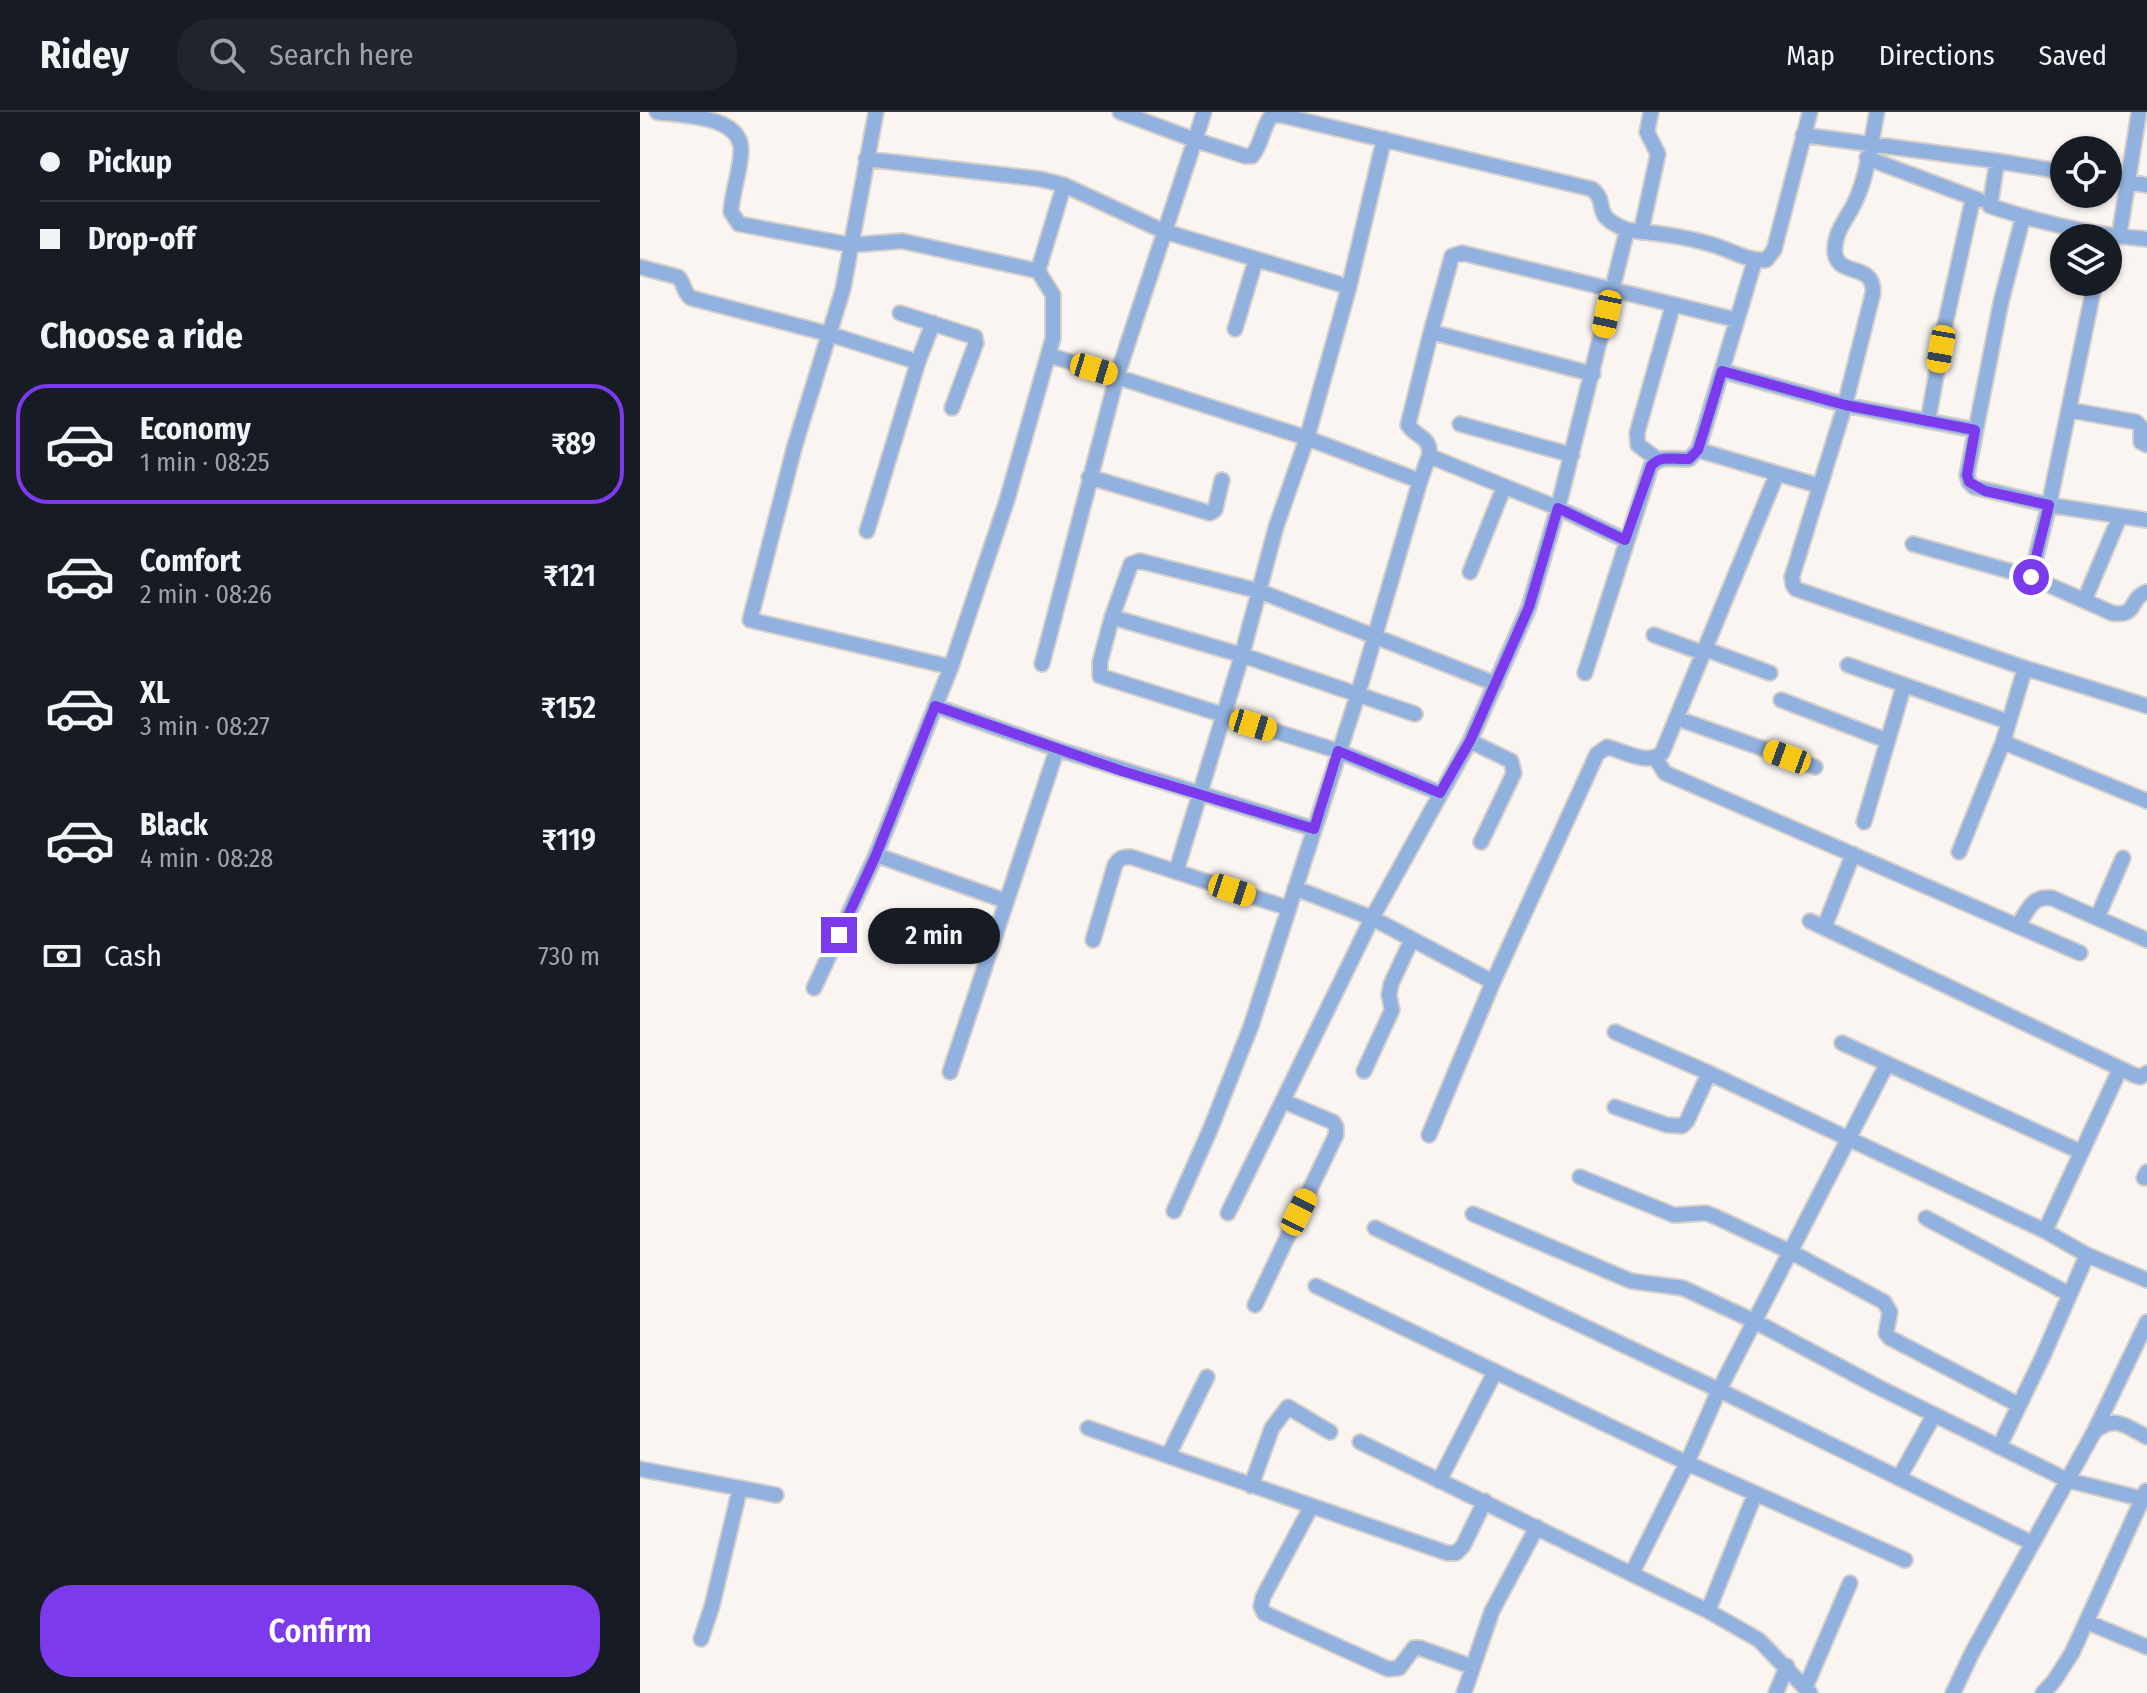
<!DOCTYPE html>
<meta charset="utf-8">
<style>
body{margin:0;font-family:"Fira Sans Condensed",sans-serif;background:#20242c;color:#f1f3f6;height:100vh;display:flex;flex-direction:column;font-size:30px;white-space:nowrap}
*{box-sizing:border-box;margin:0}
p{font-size:26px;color:#9ea1a6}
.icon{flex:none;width:44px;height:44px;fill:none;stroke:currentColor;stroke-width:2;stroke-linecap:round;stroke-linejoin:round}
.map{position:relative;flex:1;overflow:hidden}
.sheet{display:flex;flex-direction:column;background:#171b24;width:640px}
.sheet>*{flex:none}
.banner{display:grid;align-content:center;height:176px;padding:0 40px;background:#171b24}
.controls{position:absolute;left:1410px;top:24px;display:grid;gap:16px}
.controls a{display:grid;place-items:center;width:72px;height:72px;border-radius:50%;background:#171b24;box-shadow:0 2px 6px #0004;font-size:40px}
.end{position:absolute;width:36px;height:36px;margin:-18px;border:10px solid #7c3aed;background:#fff;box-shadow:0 0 0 4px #fff}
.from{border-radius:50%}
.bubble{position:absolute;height:56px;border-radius:28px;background:#171b24;box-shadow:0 2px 6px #0004;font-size:26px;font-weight:600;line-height:56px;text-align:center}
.car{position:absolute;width:24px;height:48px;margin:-24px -12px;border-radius:10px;box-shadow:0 0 6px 2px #0007;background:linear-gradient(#f5c518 24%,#345 0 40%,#f5c518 0 76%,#345 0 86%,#f5c518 0)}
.banner b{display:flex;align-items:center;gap:28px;height:76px;font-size:30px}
.banner b+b{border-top:2px solid #363941}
.banner i{width:20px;height:20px;background:#f1f3f6}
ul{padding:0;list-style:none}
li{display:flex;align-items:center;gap:24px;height:120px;margin:0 16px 12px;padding:0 24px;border:4px solid transparent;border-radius:32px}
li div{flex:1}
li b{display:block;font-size:30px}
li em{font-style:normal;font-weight:600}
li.on{border-color:#7c3aed}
li>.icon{width:72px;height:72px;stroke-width:1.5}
h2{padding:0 40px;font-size:36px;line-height:96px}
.pay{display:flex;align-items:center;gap:20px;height:88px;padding:0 40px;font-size:30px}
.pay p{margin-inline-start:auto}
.cta{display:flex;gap:16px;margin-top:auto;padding:16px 40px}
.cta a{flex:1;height:92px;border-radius:32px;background:#7c3aed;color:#fff;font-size:32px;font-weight:600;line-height:92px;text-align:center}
header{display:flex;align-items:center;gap:48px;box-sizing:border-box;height:112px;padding:0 40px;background:#171b24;border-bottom:2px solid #363941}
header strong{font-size:38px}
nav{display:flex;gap:44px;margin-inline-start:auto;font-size:28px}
.search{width:560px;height:72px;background:#20242c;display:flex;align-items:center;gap:20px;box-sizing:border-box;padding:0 28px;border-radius:32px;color:#9ea1a6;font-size:30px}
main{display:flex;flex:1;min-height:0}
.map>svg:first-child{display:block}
</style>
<header>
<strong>Ridey</strong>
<div class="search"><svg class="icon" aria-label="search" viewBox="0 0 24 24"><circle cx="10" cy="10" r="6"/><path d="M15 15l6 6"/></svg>Search here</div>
<nav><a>Map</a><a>Directions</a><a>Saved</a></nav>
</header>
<main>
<section class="sheet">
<div class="banner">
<b><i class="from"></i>Pickup</b>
<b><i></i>Drop-off</b>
</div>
<h2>Choose a ride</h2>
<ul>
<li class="on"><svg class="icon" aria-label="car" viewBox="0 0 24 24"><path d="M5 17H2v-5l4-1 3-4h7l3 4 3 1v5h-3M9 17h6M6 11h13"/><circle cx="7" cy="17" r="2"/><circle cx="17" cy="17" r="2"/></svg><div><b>Economy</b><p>1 min · 08:25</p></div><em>₹89</em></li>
<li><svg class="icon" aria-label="car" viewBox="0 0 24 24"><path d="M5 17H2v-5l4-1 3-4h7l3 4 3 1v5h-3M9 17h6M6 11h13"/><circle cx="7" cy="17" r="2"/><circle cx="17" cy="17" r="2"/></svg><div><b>Comfort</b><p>2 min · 08:26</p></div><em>₹121</em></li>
<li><svg class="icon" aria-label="car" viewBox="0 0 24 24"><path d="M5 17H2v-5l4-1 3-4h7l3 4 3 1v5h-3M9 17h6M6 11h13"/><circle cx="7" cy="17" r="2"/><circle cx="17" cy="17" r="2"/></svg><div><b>XL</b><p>3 min · 08:27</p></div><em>₹152</em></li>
<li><svg class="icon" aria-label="car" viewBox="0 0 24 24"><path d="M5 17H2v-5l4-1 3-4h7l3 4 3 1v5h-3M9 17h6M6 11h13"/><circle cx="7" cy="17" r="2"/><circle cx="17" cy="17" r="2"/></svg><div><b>Black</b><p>4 min · 08:28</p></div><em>₹119</em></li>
</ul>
<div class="pay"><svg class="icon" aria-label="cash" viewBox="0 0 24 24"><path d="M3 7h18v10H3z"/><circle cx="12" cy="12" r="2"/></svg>Cash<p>730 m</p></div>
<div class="cta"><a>Confirm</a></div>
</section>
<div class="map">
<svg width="1507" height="1581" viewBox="0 0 1507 1581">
<rect width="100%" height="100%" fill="#fbf5f1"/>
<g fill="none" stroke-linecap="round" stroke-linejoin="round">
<g stroke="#d6cfcb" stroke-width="18">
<path id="street" d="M17,0c25,4 84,3 84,38 0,20 -9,41 -10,62l8,12 112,21 51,-4 136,30 26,-86 -24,-6 -174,-20
M236,0l-33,177 -48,156 -45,175 201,47 -75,188 130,46
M480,0l75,28 9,-28
M1163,23l194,26 -7,45c51,17 103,29 157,33
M1227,46l112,42
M1357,49l67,11
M1468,67l39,6
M424,73l99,46 186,56 -42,151 -31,89 -34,128 -66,217
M1383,105l-22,85 -34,173 2,7 5,5 75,18 -18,72
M1001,120l17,-78 -11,-22 4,-20
M1479,125l20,-125
M1115,148l-57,190 122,36 25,-81 28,-112c1,-32 -35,-15 -38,-40 -2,-20 12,-34 20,-51 13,-28 16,-60 22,-90
M0,155l38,10c7,6 4,14 13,21l138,36 89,28
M1455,170l-46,223 98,15
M709,175l35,-148
M260,201l75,24 1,6 -24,65
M595,217l21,-70
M791,220l21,-76 10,-3 275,67
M409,243l258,83 113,43 -62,213 -107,332 -41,104 -36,81
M1082,259l123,34 130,25
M1429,298l67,12 5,5v15l6,3
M1288,309l17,-96 28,-127
M820,312l112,31
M789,344c3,-19 -12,-18 -21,-31l23,-93 162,42
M1017,347l-19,-14 -1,-12 36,-128
M449,365l121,36 5,-3 7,-30
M780,369l9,-25 129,52 67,32
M1180,374l-28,91 1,8 3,4 229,79
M227,419l51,-169 15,-39
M1273,432l118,33 81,36c27,4 16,-15 35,-21
M830,460l34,-85
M1445,487l35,-83
M472,505l-12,45v14l238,75 102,42
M1014,523l49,18
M1065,537l65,24
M402,552l75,-288 78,-236 50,16h7c10,-12 10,-28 19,-40l9,-1 312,74c19,16 -4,25 35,41
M1208,553l161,57
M311,555l56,-167 46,-162v-43l-15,-24
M945,561l66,-207c11,-12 24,-6 38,-7l9,-9
M1141,588l107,41
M295,594l122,43
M1507,594l-122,-38 -22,74 144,59
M775,602l-173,-59 -130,-38 19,-53 9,-3 119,30 237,93
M1036,606l139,49
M830,629l41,20 3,12 -33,69
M1016,647l9,14 415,180
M1224,710l40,-137
M1319,740l44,-110
M655,776l77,30 121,64
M1457,806l26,-60
M1170,809l324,154 6,2 7,-4
M1378,814c9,-15 14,-31 34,-28l95,42
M1184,816l29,-74
M453,828l22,-75c4,-7 8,-8 16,-8l157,51
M174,876l62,-133
M975,920l94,41 336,158 42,24 60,25
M1202,931l239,109
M724,959l28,-61 -3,-15 2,-11 21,-45
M310,960l107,-323 257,80
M975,995l52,18 15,1 5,-5 22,-48
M789,1023l64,-153 104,-228 10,-7c17,4 40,19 55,6l115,-279
M940,1065l94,38 32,-2 10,4 75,35 93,50 6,10 -4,21 4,5 129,67
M1504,1066l3,-6
M588,1101l144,-295 98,-177 59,-134 29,-99 69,-278c28,3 56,6 83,14 19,5 36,17 56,16l8,-10 36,-138
M833,1102l158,67 52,7 73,34 122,65 189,93 80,20
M1286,1106l143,76
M735,1116l344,162 313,153
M1405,1119l75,-162
M676,1174l371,177 218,97
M615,1193l81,-170v-8l-3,-5 -50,-21
M448,1316l359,125h9l7,-7 22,-45
M1455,1318l52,-108
M720,1330l348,169 51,29 51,53
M1359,1335l44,-91 44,-101
M528,1344l39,-79
M0,1357l136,26
M1259,1366l35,-63
M799,1369l56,-109
M611,1374l21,-58 16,-21 42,25
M671,1395l-48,90 -2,9 3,7 124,56 11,-1 15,-20h6l53,19
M992,1461l55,-110 32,-73 168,-326
M1068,1499l47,-117
M1447,1510l60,25
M61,1527l11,-33 28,-118
M1166,1574l44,-103
M824,1581l28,-82 45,-84
M1136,1581l11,-27
M1313,1581l19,-40 122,-221c21,-18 31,-6 53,5
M1403,1581l11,-12 18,-28 74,-162"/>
</g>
<use href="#street" stroke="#91b1de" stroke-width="14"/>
</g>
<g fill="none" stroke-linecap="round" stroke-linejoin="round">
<path stroke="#7c3aed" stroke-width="10" d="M199,823l37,-80 59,-149 187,65 192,58 24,-78 102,42 30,-52 59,-134 29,-99 67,32 26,-74c10,-12 24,-6 38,-7l9,-9 24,-79 123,34 130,25 -8,45 2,7 16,9 64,14 -18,72"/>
</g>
</svg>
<div class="controls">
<a><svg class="icon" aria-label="locate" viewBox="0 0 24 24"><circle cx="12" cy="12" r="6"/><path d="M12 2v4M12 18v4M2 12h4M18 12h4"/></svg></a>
<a><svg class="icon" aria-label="layers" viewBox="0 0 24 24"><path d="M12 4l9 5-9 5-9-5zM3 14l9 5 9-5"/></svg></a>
</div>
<i class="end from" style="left:1391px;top:465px"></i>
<i class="end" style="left:199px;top:823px"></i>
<div class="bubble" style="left:228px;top:796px;width:132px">2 min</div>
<i class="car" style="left:967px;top:202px;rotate:192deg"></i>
<i class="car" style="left:1301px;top:237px;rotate:190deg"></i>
<i class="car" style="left:454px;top:257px;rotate:107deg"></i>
<i class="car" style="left:613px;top:613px;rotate:107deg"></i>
<i class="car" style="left:1147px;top:645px;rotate:290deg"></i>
<i class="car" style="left:592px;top:778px;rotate:108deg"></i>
<i class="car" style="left:659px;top:1100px;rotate:26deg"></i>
</div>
</main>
